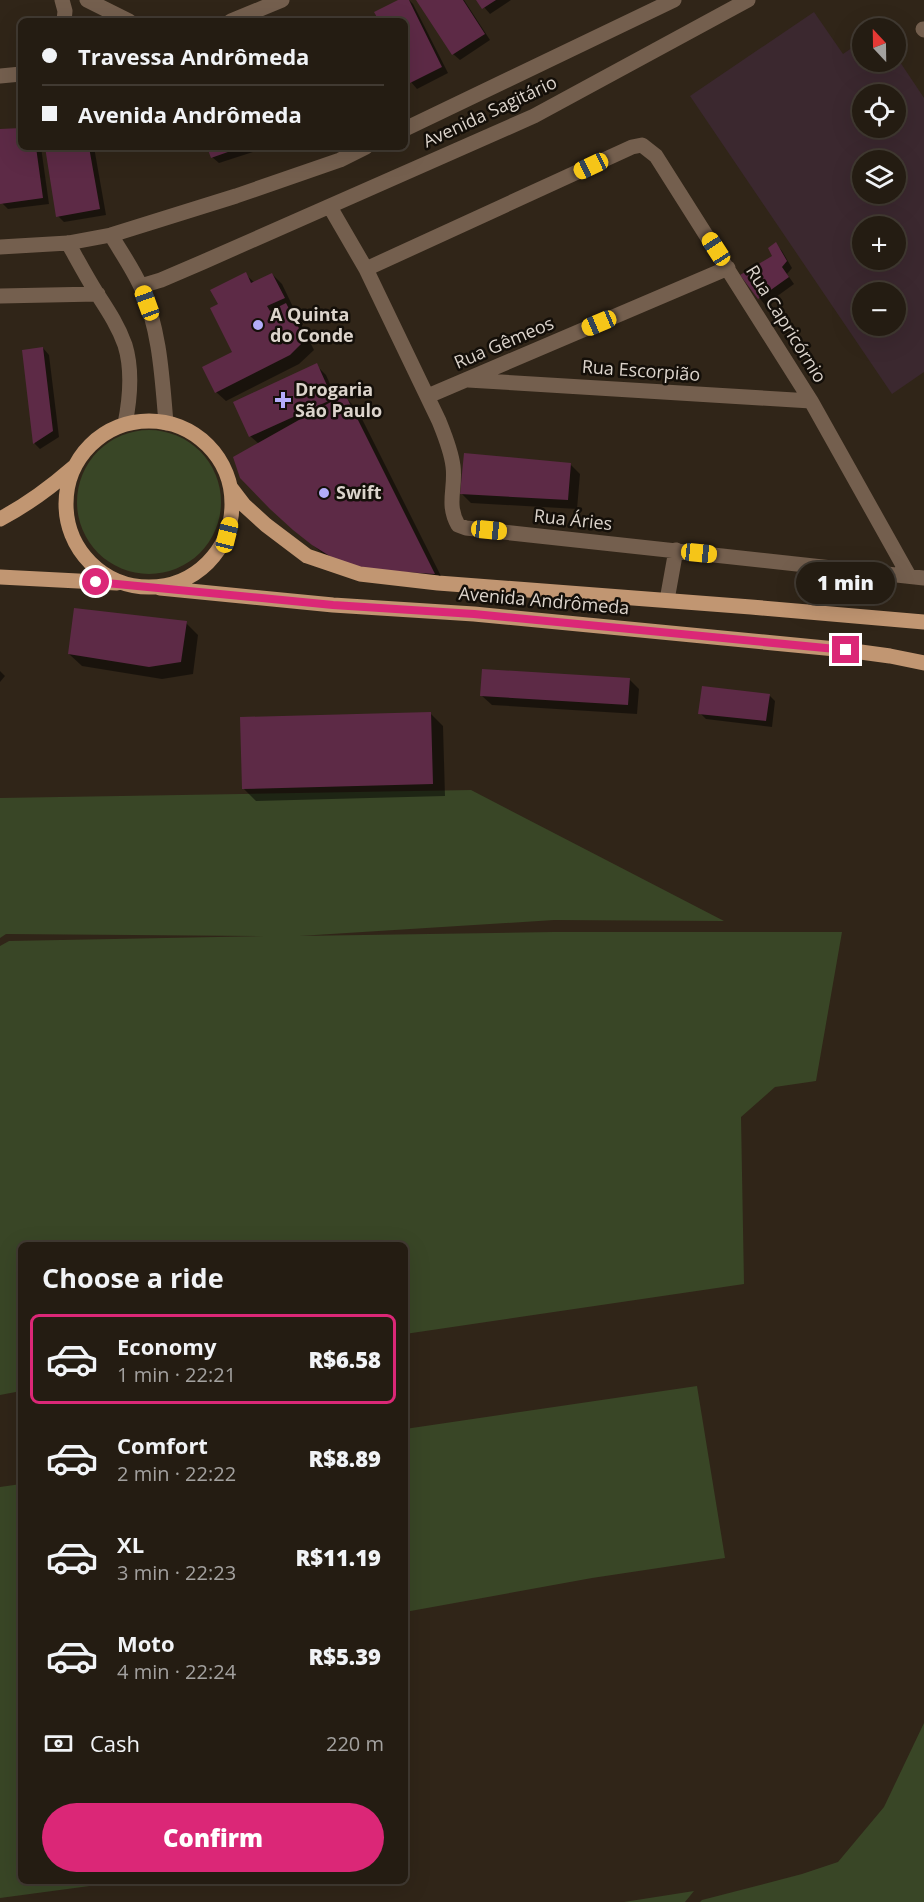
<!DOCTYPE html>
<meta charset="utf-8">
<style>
body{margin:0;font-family:"Open Sans",sans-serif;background:#2c251b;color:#f1f3f6;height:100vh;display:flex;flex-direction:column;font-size:22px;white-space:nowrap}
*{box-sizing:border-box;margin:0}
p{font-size:20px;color:#a3a19f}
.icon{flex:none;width:33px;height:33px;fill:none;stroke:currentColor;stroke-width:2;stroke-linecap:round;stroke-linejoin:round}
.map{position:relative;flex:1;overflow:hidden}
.side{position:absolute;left:18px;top:1242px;width:390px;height:642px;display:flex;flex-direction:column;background:#241c12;border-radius:9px;box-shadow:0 6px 24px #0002,0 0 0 2px #413a32}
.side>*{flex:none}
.hud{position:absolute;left:18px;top:18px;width:390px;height:132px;border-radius:9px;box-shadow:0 6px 24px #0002,0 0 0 2px #413a32;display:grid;align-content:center;height:132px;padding:0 24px;background:#241c12}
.needle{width:39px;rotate:338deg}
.controls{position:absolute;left:852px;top:18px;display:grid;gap:12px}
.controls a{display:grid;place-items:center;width:54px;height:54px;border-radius:50%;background:#241c12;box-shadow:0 6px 24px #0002,0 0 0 2px #413a32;font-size:30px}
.end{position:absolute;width:27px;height:27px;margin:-14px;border:8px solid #db2777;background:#fff;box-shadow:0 0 0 3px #fff}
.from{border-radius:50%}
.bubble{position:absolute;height:42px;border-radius:21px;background:#241c12;box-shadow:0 6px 24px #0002,0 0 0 2px #413a32;font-size:20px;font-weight:800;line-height:42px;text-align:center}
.car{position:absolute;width:18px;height:36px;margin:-18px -9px;border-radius:8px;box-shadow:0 0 4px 2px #0007;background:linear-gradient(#f5c518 24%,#345 0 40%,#f5c518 0 76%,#345 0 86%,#f5c518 0)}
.hud b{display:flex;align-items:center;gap:21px;height:57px;font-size:22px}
.hud b+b{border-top:2px solid #413a32}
.hud i{width:15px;height:15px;background:#f1f3f6}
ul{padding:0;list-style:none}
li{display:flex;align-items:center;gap:18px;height:90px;margin:0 12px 9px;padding:0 12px;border:3px solid transparent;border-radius:9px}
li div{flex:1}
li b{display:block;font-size:22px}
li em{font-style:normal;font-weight:800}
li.current{border-color:#db2777}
li>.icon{width:54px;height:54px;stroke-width:1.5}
h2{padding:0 24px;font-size:27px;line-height:72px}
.pay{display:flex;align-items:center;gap:15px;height:66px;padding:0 24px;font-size:22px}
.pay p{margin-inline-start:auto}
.cta{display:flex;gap:12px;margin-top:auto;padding:12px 24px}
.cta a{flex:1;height:69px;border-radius:36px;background:#db2777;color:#fff;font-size:24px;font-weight:800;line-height:69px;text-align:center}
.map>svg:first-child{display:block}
</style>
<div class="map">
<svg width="924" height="1902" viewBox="0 0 924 1902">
<rect width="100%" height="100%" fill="#302518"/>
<path fill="#3b282f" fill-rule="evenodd" d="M814,12l29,42 19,-13v21h34v-6l28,42v274l-32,22 -202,-298zM862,94h34v34h-34zM862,160h34v34h-34zM862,226h34v34h-34zM862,292h34v34h-34z"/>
<path fill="#394626" d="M77 502a72 72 0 1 1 144 0a72 72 0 1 1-144 0Z
M471,790l253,131 -170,-1 -255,16 255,-4h288l-26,149 -41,6 -34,30 3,167 -339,50v-89h-384v146l-21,4v-449l9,-5 255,-5 -258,-2 -6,4v-140z
M697,1386l28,172 -133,20 -187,34v-183z
M21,1484v397h106l-127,17v-411z
M924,1723v179h-224l2,-2 100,-26 36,-12 46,-55z
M694,1891l-9,11h-61z"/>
<path fill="#0007" d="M402,0h7l4,4 35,69 -31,16 -6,-7 -6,-12v-49h-25z
M418,0h46l26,40 -30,20 -7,-6z
M478,0h33l-21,14z
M21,129v18h20l8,57 -41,5 -6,-6 -2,-12v-60z
M47,147h47l12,68 -42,7 -6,-6z
M209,147h46l1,4 -37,12 -7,-6z
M776,244l6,7 10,17 -5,6 7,10 -29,21 -23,-29 32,-20z
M245,274l10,9 17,-9 10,10 11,23 -3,2 6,5 18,36 -15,14 -73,37 -10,-9 18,-40 -14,-47z
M43,348l6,7 10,82 -19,12 -5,-5 -11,-93z
M316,365l10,10 11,25 7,-4 13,13 89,177 -119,-29 -43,-36 -25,-77 -9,-8z
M570,464l10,10 -3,35 -106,-6 -9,-9z
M186,623l12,12 -5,39 -31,5 -80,-13 -13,-12z
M0,671l5,5 -5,6z
M629,679l10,10 -2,25 -145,-9 -10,-9z
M769,695l6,6 -3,26 -66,-8 -6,-6z
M430,713l13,13 2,70 -189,5 -13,-13z"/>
<path fill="#5d2a46" d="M398,0h11l33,67 -32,16 -5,-9v-53h-26l-5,-9z
M416,0h47l22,34 -33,21z
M476,0h20l-14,9z
M21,128v19h15l7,51 -43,6v-75z
M45,147h44l11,62 -44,8z
M207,147h35l-31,11z
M776,242l11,19 -5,6 7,10 -31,22 -18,-24 32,-19 -4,-8z
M246,272l5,11 21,-10 13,25 -18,8 3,5 16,-8 19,37 -15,15 -75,38 -13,-26 30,-15 -22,-44 8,-4 -8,-14z
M43,347l10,84 -20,13 -11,-94z
M317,363l16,36 -84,38 -16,-35z
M345,394l90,180 -78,-5 -21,-9 -24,-15 -19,-15 -23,-21 -30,-31 -7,-21z
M464,453l107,10 -3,37 -108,-6z
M74,608l113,13 -6,41 -32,5 -81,-13z
M482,669l148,9 -2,27 -148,-9z
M702,686l68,8 -4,27 -68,-7z
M431,712l2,72 -191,5 -2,-72z"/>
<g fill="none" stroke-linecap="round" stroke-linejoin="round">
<path stroke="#745f4e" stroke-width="15" d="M62,0l3,11 -1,10
M87,0l42,21
M231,21l51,-21
M923,29l1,1
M0,76l21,-2
M405,129l269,-129
M330,207l36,62 73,152c6,15 12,29 14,45 3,22 -7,38 5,59l8,3 458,50
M111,235c10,17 22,34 30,52 19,43 21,90 25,136
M68,243c9,16 18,33 28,49 11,17 22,33 29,53 8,26 5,54 0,79
M0,247l68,-4 43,-8 125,-39 104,-36 26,-13
M366,269l266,-122 10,-2 14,11 155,245 98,175
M141,286l20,-6 42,-18 331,-146 214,-116
M0,296l98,-2
M468,380l343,21
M428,396l300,-128
M667,600l9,-50"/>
<path stroke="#c19672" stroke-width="15" d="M66 504a83 83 0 1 1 166 0a83 83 0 1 1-166 0Z
M231,488l13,17 22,20 41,31 53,18 78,9 313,24 173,15
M0,519c27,-14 51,-32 74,-52
M0,577l117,6
M160,588l173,17 141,9 372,36 44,6 34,7"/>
</g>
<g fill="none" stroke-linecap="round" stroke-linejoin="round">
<path stroke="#db2777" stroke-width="8" d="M96,582l237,23 141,9 372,36"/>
</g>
<g fill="#b3adf9" stroke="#140f09" stroke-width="2">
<circle cx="258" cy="325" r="6"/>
<path d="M280 391h6v6h6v6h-6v6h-6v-6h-6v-6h6z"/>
<circle cx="324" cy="493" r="6"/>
</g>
<g text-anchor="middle" stroke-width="5" stroke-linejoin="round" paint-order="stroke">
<g font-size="18" fill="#dcd4cc" stroke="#140f09">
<text transform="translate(490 112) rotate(-25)" y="6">Avenida Sagitário</text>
<text transform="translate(786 324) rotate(58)" y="6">Rua Capricórnio</text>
<text transform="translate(504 343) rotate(-23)" y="6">Rua Gêmeos</text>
<text transform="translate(641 371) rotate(4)" y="6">Rua Escorpião</text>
<text transform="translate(573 520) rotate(6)" y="6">Rua Áries</text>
<text transform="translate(544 601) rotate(5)" y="6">Avenida Andrômeda</text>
</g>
<g font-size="18" font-weight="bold" fill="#dcd4cc" stroke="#140f09" text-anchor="start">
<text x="270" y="321">A Quinta<tspan x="270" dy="21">do Conde</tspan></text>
<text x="295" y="396">Drogaria<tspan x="295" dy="21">São Paulo</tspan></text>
<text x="336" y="499">Swift</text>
</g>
</g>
</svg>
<div class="controls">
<a><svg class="needle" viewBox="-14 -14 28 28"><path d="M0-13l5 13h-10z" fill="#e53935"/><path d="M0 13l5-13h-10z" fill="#a3a19f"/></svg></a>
<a><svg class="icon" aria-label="locate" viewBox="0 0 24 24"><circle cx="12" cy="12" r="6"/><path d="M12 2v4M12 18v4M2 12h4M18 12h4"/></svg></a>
<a><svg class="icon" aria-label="layers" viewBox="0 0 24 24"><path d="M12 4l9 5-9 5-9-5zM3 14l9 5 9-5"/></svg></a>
<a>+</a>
<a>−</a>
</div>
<i class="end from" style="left:96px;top:582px"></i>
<i class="end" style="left:846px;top:650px"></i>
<div class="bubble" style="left:796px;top:562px;width:99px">1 min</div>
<i class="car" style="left:591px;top:166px;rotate:245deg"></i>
<i class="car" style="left:716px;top:249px;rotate:327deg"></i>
<i class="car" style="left:147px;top:303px;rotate:340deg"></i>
<i class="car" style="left:599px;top:323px;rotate:247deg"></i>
<i class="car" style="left:489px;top:530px;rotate:96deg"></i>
<i class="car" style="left:227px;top:535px;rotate:14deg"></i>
<i class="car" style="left:699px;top:553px;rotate:96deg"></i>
<div class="hud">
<b><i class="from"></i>Travessa Andrômeda</b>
<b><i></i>Avenida Andrômeda</b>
</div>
<section class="side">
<h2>Choose a ride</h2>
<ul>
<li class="current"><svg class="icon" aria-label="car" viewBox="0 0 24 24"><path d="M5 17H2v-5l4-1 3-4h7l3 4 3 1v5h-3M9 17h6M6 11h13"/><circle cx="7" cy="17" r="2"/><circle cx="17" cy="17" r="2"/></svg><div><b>Economy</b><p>1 min · 22:21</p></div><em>R$6.58</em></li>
<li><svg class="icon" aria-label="car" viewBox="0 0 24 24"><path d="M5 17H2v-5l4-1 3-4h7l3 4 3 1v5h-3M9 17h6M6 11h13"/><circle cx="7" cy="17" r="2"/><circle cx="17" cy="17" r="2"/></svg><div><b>Comfort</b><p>2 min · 22:22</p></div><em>R$8.89</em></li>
<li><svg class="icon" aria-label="car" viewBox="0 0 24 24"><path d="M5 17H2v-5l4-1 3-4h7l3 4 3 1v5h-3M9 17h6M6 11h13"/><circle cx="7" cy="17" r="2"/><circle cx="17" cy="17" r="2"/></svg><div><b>XL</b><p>3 min · 22:23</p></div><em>R$11.19</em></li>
<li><svg class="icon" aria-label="car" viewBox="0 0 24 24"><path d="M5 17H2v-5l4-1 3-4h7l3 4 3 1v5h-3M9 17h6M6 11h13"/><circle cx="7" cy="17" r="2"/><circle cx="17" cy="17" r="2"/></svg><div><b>Moto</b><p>4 min · 22:24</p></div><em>R$5.39</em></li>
</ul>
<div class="pay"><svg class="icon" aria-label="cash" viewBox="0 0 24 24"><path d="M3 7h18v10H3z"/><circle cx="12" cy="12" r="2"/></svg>Cash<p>220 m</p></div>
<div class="cta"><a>Confirm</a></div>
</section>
</div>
